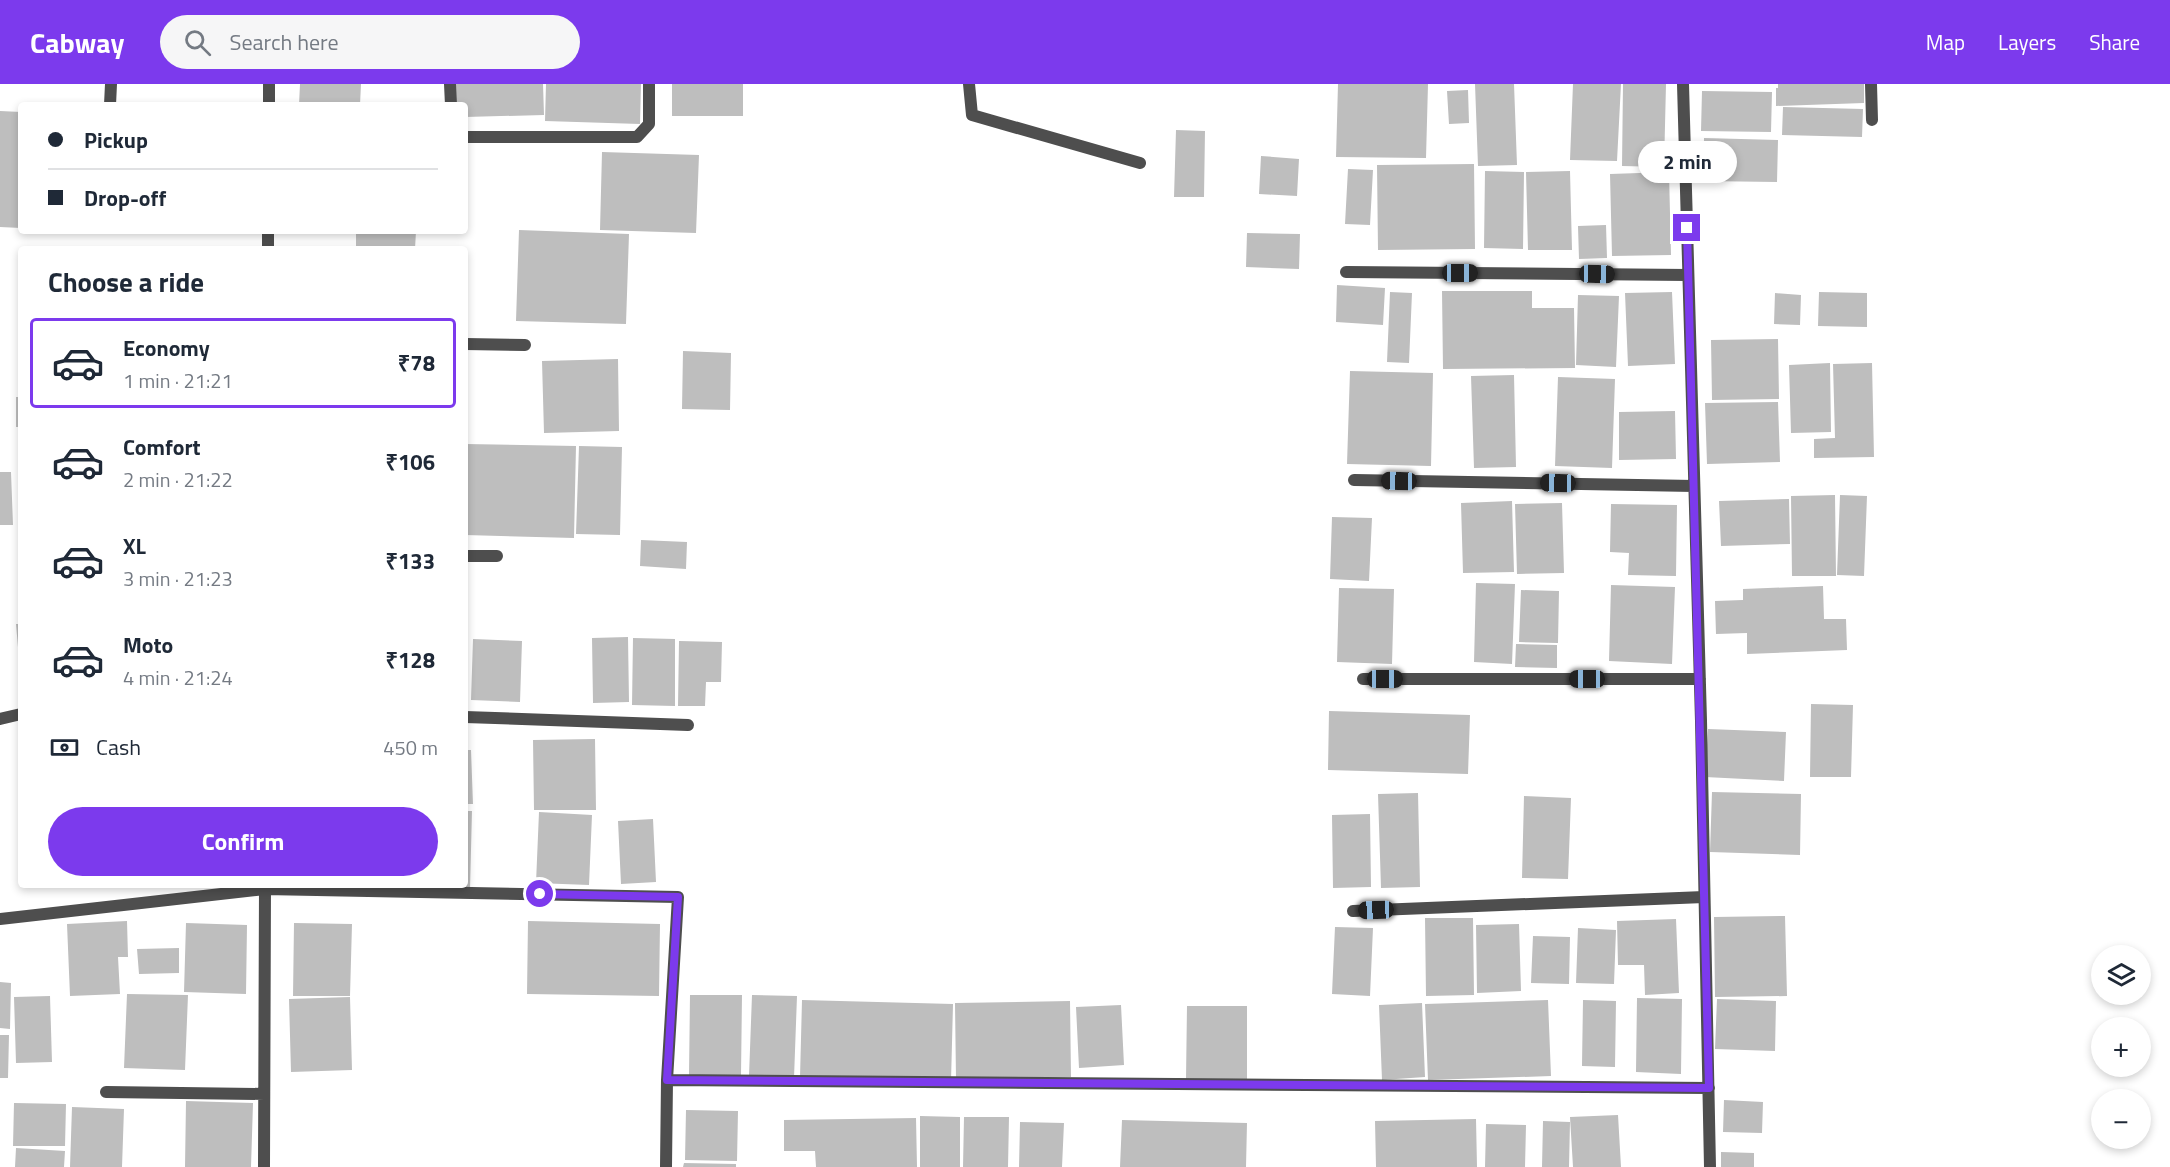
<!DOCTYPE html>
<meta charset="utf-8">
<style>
body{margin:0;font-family:"Titillium Web",sans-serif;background:#f6f6f7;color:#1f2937;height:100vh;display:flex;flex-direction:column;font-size:22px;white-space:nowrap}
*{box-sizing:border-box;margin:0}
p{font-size:20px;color:#747a83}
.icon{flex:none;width:33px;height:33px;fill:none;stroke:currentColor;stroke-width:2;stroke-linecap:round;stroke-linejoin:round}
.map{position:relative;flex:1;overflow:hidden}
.details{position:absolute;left:18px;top:162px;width:450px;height:642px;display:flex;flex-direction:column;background:#fff;border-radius:6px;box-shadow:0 3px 9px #0003}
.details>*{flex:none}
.guide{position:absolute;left:18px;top:18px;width:450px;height:132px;border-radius:6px;box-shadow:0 3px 9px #0003;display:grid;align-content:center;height:132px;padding:0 30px;background:#fff}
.tools{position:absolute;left:2091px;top:861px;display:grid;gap:12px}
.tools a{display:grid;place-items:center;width:60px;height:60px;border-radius:50%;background:#fff;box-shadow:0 3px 9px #0003;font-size:30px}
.end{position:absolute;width:27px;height:27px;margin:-14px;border:8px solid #7c3aed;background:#fff;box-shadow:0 0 0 3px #fff}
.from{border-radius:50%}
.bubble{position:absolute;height:42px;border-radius:21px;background:#fff;box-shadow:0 3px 9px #0003;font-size:20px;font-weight:700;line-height:42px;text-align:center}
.car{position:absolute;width:18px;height:36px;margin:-18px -9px;border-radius:8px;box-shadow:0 0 4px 2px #0007;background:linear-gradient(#222 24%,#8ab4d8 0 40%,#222 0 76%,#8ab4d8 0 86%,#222 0)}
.guide b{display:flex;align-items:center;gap:21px;height:57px;font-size:22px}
.guide b+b{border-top:2px solid #e0e1e3}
.guide i{width:15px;height:15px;background:#1f2937}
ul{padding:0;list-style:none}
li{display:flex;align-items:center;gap:18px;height:90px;margin:0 12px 9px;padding:0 18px;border:3px solid transparent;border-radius:6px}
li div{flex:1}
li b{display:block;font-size:22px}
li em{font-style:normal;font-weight:700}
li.current{border-color:#7c3aed}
li>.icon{width:54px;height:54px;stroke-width:1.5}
h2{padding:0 30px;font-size:27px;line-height:72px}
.pay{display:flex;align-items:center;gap:15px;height:66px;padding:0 30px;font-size:22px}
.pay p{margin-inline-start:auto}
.primary-button{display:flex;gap:12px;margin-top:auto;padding:12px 30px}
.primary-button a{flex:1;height:69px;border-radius:36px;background:#7c3aed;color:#fff;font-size:24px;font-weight:700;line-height:69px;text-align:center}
header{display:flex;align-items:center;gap:36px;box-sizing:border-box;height:84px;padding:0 30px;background:#7c3aed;color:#fff}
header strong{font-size:28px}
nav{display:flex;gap:33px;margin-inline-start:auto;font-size:21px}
.search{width:420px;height:54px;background:#f6f6f7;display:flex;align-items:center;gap:15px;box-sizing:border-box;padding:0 21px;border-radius:33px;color:#747a83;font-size:22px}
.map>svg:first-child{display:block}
</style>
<header>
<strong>Cabway</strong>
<div class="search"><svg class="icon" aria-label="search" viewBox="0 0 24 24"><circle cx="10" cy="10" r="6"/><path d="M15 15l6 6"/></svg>Search here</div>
<nav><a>Map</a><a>Layers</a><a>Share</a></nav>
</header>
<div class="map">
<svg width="2170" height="1083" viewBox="0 0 2170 1083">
<rect width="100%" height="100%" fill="#fff"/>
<path fill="#bebebe" d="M300,0h61l-1,21h-61z
M455,0h88l1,31 -79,2v-12h-10z
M546,0h95l-1,40 -95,-3z
M672,0h71v32h-71z
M1338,0h90l-2,74 -90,-1z
M1475,0h39l3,81 -39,1z
M1573,0h48l-4,77 -47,-1z
M1623,0h43l-2,83 -42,-1z
M1778,0h86v19l-88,3v-18h2z
M1468,6l1,33 -20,1 -2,-33z
M1702,7l70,1 -1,40 -70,-1z
M1783,23l80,2 -1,28 -80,-2z
M0,27l21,1v116l-21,-1z
M1176,46l29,1 -1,66h-30z
M1704,54l74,2 -1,42 -74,-1z
M602,68l97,3 -3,78 -96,-3z
M1261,72l38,3 -2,37 -38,-2z
M1474,80l1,85 -97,1 -1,-85z
M1348,85l25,1 -3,55 -25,-1z
M1485,87l39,1 -1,77 -39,-1z
M1570,87l2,79h-44l-2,-78z
M1669,88l2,83 -59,1 -2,-82z
M1606,141l1,33 -28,1 -1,-33z
M519,146l110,4 -3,90 -110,-3z
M356,147h60l-1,18h-59z
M1247,149l53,1 -1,35 -53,-2z
M1337,201l48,3 -2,37 -47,-3z
M1442,207h90v17h42l1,60 -132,1z
M1390,208l22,1 -3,70 -22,-1z
M1672,208l3,72 -47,2 -3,-73z
M1819,208l48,1v34l-49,-1z
M1775,209l26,2 -1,30 -26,-1z
M1578,211l41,1 -3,71 -40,-2z
M1778,255l1,60 -67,1 -1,-60z
M683,267l48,2 -1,57 -48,-1z
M618,275l1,72 -75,2 -2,-72z
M1830,279l1,69 -40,1 -2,-68z
M1872,279l2,94 -60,1v-19l21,-1 -2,-74z
M1350,287l83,2 -2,93 -84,-2z
M1514,291l2,92 -42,1 -3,-92z
M1558,293l57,2 -3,89 -57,-2z
M16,313h5v30h-5z
M1778,318l2,60 -73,2 -2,-61z
M1675,327l1,48 -57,1v-48z
M465,360l111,2 -2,92 -109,-3z
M579,362l43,1 -2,88 -44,-1z
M0,388h11l2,53h-13z
M1835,411l1,81h-44l-1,-80z
M1840,411l27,1 -3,80 -27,-1z
M1789,415l1,45 -69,2 -2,-45z
M1512,417l2,71 -51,1 -2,-70z
M1562,419l2,70 -47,1 -2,-70z
M1611,420l66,1 -1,71 -48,-1 1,-22 -19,-1z
M1332,433l40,1 -3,63 -39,-2z
M641,456l46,2 -1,27 -46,-3z
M1476,499l39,1 -3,80 -38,-2z
M1611,501l64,2 -3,77 -63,-3z
M1823,502l1,33h22l1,31 -100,4v-21l-31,1 -1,-33 28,-1v-11z
M1339,504l55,1 -2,75 -55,-2z
M1521,506l38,1 -1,52 -39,-1z
M16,540h5v35h-2z
M628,553l1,65 -36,1 -1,-65z
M633,554l42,1v67l-43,-1z
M473,555l49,2 -2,61 -49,-2z
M679,557l43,1 -1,40h-15l-1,24h-27z
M1516,560l41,1v23l-42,-1z
M1811,620l42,1 -2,72h-41z
M1329,627l141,4 -2,59 -140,-4z
M1708,645l78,3 -2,49 -79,-4z
M595,655l1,71h-62l-1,-70z
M465,666h6l2,54h-8z
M1712,708l89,2 -1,61 -90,-3z
M1418,709l2,94 -39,1 -3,-94z
M1524,712l47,2 -3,81 -46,-1z
M465,727h7l-2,78 -52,-2v-2h47z
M539,728l53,3 -3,70 -53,-2z
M1370,730l1,73 -38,1 -1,-73z
M653,735l3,63 -35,2 -3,-63z
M1785,832l2,80 -72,1 -1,-80z
M1425,834h48l1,77 -48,1z
M1676,835l3,74 -34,2 -1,-30h-26l-1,-44z
M127,837l1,36h-10l2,37 -50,2 -3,-72z
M528,837l132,3 -1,72 -132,-2z
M186,839l61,2 -1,69 -62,-2z
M294,839l58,1 -2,72h-57z
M1519,840l2,67 -44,2 -1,-68z
M1335,843l38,1 -3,68 -38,-2z
M1578,844l38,2 -2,54 -38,-1z
M1533,852l37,1 -1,47 -38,-1z
M179,864v25l-40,1 -2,-25z
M0,898l11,1 -1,46 -10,-1z
M127,910l61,1 -3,75 -61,-2z
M690,911h52l-1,81 -52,-1z
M752,911l45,1 -3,82 -45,-2z
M50,912l2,66 -36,1 -2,-66z
M350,913l2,73 -61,2 -2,-73z
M1637,914l45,1 -1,75 -45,-2z
M1717,915l59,2 -1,50 -60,-2z
M802,916l151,4 -2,78 -151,-4z
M1548,916l3,76 -123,4 -3,-76z
M1583,916l33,1 -1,66 -33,-1z
M1070,917l1,76 -115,2 -1,-76z
M1422,919l3,74 -43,3 -3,-75z
M1121,921l3,60 -45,3 -3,-61z
M1187,922h60v74l-61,-1z
M0,951h9l-1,43h-8z
M1724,1016l39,2 -1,31 -39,-1z
M186,1017l67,2 -2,64h-66z
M14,1019l52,1 -1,42h-52z
M72,1023l52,2 -2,58h-52z
M686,1026l52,1 -1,50 -52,-1z
M1618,1031l3,52h-48l-3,-50z
M920,1032l40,1v50h-40z
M964,1033h45l-1,50h-45z
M916,1034l1,49h-101l-1,-16h-31v-31z
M1476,1035l1,48h-101l-1,-46z
M1122,1036l125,3 -1,44h-126z
M1543,1037l27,1 -1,45h-27z
M1020,1038l44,1 -2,44h-43z
M1486,1040l40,1 -1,42h-40z
M16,1064l49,3 -1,16h-49z
M1721,1068l33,1v14h-33z
M684,1079l52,1v3h-53z"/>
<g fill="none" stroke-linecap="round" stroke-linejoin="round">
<path stroke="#4e4e4e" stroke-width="12" d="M450,0l1,21
M969,0l3,31 168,48
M1683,0l18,637 9,446
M1871,0l1,36
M110,21l1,-21
M269,21v-21
M465,53h172l12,-13v-40
M268,165v-18
M1346,188l342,3
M465,260l60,1
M1354,396l340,6
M465,472h32
M1363,595h337
M465,633l223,8
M0,635l21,-5
M1353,827l351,-14
M0,835l265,-30 413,8 -11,183
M106,1008l158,2
M264,1083l1,-282
M666,1083l1,-87 1042,8"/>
</g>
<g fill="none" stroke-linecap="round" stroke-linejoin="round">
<path stroke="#7c3aed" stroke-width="8" d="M540,810l138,3 -11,183 1042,8 -22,-860"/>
</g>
</svg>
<div class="tools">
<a><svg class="icon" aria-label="layers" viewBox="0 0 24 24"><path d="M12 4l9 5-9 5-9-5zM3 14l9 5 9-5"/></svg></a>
<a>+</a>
<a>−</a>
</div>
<i class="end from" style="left:540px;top:810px"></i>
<i class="end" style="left:1687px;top:144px"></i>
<div class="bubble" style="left:1638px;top:57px;width:99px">2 min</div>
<i class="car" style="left:1460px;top:189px;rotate:90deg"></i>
<i class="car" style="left:1597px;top:190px;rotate:91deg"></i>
<i class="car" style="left:1399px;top:397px;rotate:271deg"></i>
<i class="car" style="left:1558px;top:399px;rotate:271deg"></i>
<i class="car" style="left:1385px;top:595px;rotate:90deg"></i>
<i class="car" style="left:1587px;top:595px;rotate:270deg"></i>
<i class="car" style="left:1376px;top:826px;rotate:268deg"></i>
<div class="guide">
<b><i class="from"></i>Pickup</b>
<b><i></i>Drop-off</b>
</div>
<section class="details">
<h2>Choose a ride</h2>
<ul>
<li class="current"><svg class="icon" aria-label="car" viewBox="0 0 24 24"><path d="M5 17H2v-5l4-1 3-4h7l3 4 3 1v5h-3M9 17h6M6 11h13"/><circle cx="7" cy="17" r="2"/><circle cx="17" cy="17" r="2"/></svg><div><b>Economy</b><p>1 min · 21:21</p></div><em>₹78</em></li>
<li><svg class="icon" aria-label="car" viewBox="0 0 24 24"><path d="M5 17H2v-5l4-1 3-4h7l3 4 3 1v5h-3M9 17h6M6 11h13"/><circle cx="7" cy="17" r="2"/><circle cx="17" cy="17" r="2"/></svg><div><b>Comfort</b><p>2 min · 21:22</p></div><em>₹106</em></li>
<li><svg class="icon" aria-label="car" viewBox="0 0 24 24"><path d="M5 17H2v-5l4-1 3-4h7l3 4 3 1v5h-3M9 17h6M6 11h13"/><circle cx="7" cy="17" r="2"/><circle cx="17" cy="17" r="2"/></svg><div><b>XL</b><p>3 min · 21:23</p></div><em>₹133</em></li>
<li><svg class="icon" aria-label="car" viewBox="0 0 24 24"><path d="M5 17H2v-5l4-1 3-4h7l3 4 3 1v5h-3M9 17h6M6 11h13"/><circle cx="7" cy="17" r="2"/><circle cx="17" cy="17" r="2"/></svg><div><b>Moto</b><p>4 min · 21:24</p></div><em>₹128</em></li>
</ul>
<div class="pay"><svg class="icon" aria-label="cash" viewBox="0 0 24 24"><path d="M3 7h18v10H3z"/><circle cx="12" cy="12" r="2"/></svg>Cash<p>450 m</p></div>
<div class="primary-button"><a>Confirm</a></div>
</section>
</div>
